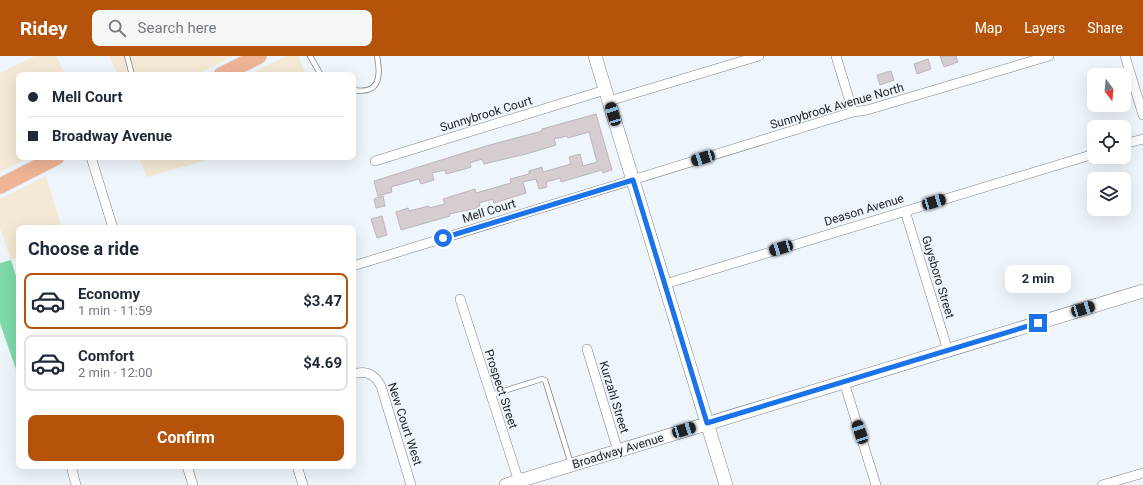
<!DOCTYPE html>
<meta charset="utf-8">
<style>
body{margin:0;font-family:Roboto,sans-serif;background:#f6f6f7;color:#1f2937;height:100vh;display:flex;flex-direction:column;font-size:15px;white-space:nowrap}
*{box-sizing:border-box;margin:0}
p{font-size:13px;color:#747a83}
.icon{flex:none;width:22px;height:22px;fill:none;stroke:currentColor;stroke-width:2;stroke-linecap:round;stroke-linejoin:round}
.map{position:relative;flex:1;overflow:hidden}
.details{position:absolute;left:16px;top:169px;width:340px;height:244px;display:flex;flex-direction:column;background:#fff;border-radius:8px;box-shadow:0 4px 16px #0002}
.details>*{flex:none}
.hud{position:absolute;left:16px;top:16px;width:340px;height:88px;border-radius:8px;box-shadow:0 4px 16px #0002;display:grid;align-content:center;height:88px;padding:0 12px;background:#fff}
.needle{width:26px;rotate:164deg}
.fabs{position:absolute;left:1087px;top:12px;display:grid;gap:8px}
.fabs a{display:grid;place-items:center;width:44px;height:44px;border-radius:8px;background:#fff;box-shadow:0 4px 16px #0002;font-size:20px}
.end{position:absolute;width:18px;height:18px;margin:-9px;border:5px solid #1a73e8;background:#fff;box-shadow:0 0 0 2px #fff}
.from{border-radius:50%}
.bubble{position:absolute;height:28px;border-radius:8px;background:#fff;box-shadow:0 4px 16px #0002;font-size:13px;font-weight:700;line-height:28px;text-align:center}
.car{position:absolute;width:12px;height:24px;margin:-12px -6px;border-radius:5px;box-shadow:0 0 3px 1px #0007;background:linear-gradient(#222 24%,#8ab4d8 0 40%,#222 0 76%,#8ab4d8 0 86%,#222 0)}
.hud b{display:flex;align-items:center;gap:14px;height:38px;font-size:15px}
.hud b+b{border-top:1px solid #e0e1e3}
.hud i{width:10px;height:10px;background:#1f2937}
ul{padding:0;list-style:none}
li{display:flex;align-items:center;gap:12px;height:56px;margin:0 8px 6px;padding:0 4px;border:2px solid #e0e1e3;border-radius:8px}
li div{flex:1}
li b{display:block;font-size:15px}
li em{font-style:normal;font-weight:700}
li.on{border-color:#b45309}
li>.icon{width:36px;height:36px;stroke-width:1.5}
h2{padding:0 12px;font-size:18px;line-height:48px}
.primary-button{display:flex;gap:8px;margin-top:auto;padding:8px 12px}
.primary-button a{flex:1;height:46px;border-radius:8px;background:#b45309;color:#fff;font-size:16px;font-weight:700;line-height:46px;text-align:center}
header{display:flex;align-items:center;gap:24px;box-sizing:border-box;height:56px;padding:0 20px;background:#b45309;color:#fff}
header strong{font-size:19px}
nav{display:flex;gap:22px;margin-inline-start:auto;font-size:14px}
.search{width:280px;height:36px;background:#f6f6f7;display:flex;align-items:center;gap:10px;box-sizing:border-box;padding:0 14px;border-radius:8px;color:#747a83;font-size:15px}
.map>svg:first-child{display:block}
</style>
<header>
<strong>Ridey</strong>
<div class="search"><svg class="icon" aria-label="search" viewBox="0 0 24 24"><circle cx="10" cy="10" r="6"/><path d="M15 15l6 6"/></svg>Search here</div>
<nav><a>Map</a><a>Layers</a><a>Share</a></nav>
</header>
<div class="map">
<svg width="1143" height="429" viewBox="0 0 1143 429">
<rect width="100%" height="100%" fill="#eef5fb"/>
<path fill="#f3e9d4" d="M35,0h21l10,19h-47v82h12l-31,15v-99z
M109,0h124l-38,19h-77z
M286,0h12l8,19h-58z
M139,101h79l-71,20z
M46,120l16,52h-43v29l-8,3 -11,-32v-29z"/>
<path fill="#7edaaa" d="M11,204l8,26v92l-19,-55v-60z"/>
<path fill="#d6cdd1" stroke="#bdb5b9" d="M940,0h16l2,6 -14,5z
M928,3l3,10 -14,5 -3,-10z
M891,15l3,9 -14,5 -3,-10z
M596,58l16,56 -9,3 -1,-3 -41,12 -1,-4 -14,4 1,5 -8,2 -3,-10 -13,3 3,11 -32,10 -1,-4 -14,4 1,3h-3v2l-28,6 1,2 -49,14 -5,-18 12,-4 1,3 20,-5v2l16,-4 -2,-5 32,-10 1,4 35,-10 -1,-4 19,-5v-3l13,-4 1,5 28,-8 -2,-7 11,-3 3,12 14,-4 -8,-30 -21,6 -1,-2 -13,3 2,6 -30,9 -42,10 -2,-5 -12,4 1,4 -6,2 -19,5 -1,-4 -13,3 2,7 -13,4 -2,-5 -28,8 1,5 -14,4 -4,-15 112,-35 56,-15v-2z
M383,140l2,10 -9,2 -2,-9z
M382,160l5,19 -10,3 -6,-19z"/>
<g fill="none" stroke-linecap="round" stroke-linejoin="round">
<g stroke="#7d8389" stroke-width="6">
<path id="lane" d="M127,0l5,19
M310,0l11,19
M353,34c27,5 28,-14 24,-34
M491,339l51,-16 3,1 26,84"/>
</g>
<g stroke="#7d8389" stroke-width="10">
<path id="street" d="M836,0l17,56
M1125,0l18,59
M609,45l150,-45
M1124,88l19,-5
M91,101l22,71
M375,105l230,-71
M905,155l43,140
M353,210l500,-154 14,-2 182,-54
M665,228l429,-130
M460,243l60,186
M587,293l31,102
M353,318c14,-4 21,0 28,12l30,99
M844,326l32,103
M71,410l5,19
M187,410l6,19
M297,410l6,19
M1102,429l41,-12"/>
</g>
<g stroke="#7d8389" stroke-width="14">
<path id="secondary" d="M595,0l131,429
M506,429l637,-194"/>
</g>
<g stroke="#d2d3d3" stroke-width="16">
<path id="primary" d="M221,19l38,-19
M0,130l57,-29"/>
</g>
<use href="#lane" stroke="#fff" stroke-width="4.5"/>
<use href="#street" stroke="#fff" stroke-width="9"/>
<use href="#secondary" stroke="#fff" stroke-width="13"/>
<use href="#primary" stroke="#efb496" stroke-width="15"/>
</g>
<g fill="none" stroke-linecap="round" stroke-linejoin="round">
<path stroke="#1a73e8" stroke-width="5" d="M443,182l190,-58 74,243 331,-100"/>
</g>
<g text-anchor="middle" stroke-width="3" stroke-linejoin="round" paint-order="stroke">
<g font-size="12" fill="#1e2123" stroke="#eef5fb">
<text transform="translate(837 50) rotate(-16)" y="4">Sunnybrook Avenue North</text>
<text transform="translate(486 58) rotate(-17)" y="4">Sunnybrook Court</text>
<text transform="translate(864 154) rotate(-17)" y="4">Deason Avenue</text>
<text transform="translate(489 155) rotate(-17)" y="4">Mell Court</text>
<text transform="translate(938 221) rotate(73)" y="4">Guysboro Street</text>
<text transform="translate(501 333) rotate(72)" y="4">Prospect Street</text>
<text transform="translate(614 341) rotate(73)" y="4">Kurzahl Street</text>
<text transform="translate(405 368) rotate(72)" y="4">New Court West</text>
<text transform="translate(618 395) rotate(-17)" y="4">Broadway Avenue</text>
</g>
</g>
</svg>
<div class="fabs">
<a><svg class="needle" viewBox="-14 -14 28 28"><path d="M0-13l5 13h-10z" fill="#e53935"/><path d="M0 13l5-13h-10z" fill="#747a83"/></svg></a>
<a><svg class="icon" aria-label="locate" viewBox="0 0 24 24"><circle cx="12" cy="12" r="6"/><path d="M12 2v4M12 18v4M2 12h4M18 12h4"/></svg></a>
<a><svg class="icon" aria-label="layers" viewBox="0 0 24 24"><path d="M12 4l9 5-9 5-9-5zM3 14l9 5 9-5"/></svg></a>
</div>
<i class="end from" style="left:443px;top:182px"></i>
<i class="end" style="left:1038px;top:267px"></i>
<div class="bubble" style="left:1005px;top:209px;width:66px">2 min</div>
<i class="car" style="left:613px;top:58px;rotate:343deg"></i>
<i class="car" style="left:703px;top:102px;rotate:253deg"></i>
<i class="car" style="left:934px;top:146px;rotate:73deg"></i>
<i class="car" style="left:781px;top:192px;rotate:253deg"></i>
<i class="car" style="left:1083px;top:253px;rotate:73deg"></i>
<i class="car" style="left:684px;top:374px;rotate:73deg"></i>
<i class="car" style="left:860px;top:376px;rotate:342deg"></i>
<div class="hud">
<b><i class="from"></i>Mell Court</b>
<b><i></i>Broadway Avenue</b>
</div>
<section class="details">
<h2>Choose a ride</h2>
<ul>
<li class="on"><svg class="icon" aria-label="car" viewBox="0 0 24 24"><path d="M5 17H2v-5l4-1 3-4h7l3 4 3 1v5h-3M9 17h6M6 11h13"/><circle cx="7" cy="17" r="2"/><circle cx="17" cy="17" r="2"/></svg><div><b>Economy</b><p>1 min · 11:59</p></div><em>$3.47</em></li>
<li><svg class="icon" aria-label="car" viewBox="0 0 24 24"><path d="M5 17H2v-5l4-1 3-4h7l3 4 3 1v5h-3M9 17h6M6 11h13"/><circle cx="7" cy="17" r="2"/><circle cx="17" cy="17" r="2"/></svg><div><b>Comfort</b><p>2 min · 12:00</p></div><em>$4.69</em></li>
</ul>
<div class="primary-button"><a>Confirm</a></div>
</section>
</div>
